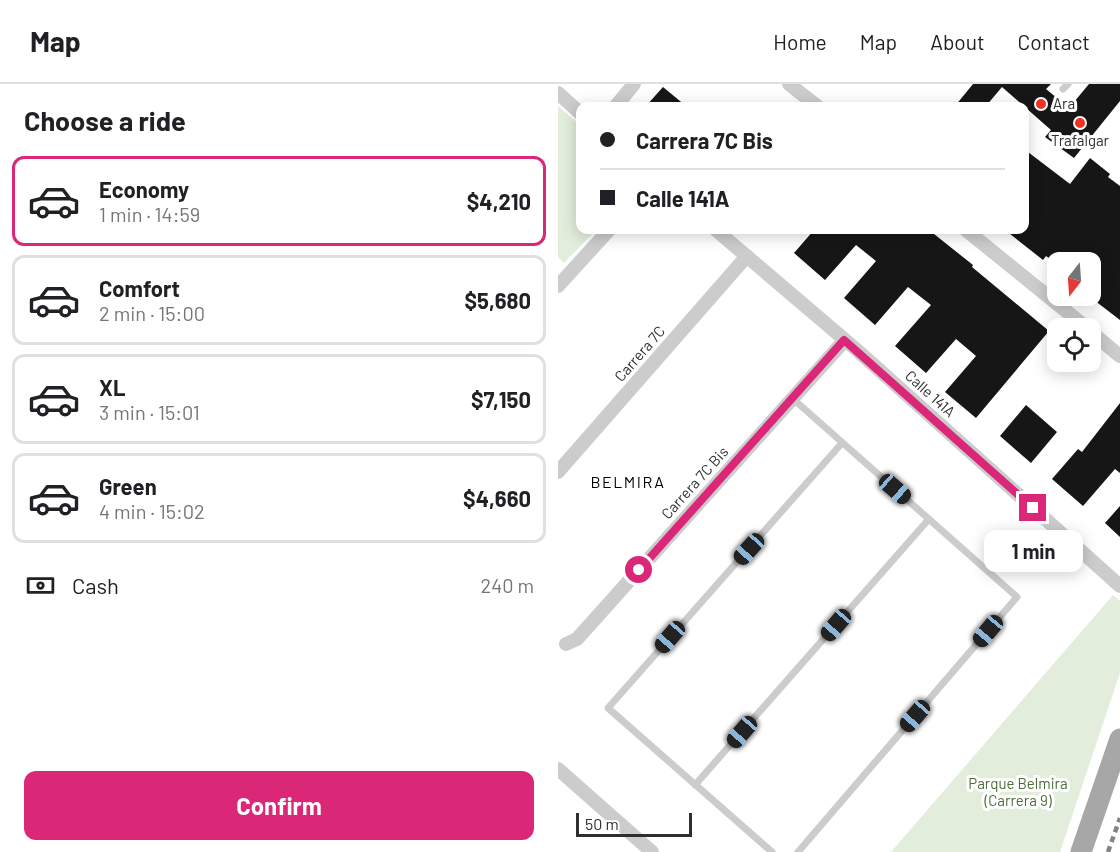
<!DOCTYPE html>
<meta charset="utf-8">
<style>
body{margin:0;font-family:Barlow,sans-serif;background:#f6f6f6;color:#202124;height:100vh;display:flex;flex-direction:column;font-size:22px;white-space:nowrap}
*{box-sizing:border-box;margin:0}
p{font-size:20px;color:#757577}
.icon{flex:none;width:33px;height:33px;fill:none;stroke:currentColor;stroke-width:2;stroke-linecap:round;stroke-linejoin:round}
.map{position:relative;flex:1;overflow:hidden}
.sheet{display:flex;flex-direction:column;background:#fff;width:558px}
.sheet>*{flex:none}
.guide{position:absolute;left:18px;top:18px;width:453px;height:132px;border-radius:12px;box-shadow:0 3px 15px #0003;display:grid;align-content:center;height:132px;padding:0 24px;background:#fff}
.needle{width:39px;rotate:197deg}
.buttons{position:absolute;left:489px;top:168px;display:grid;gap:12px}
.buttons a{display:grid;place-items:center;width:54px;height:54px;border-radius:12px;background:#fff;box-shadow:0 3px 15px #0003;font-size:30px}
.scale{position:absolute;left:18px;bottom:15px;width:116px;box-sizing:border-box;padding-left:6px;border:3px solid #2f2f2f;border-top:0;font-size:16px;line-height:21px;white-space:nowrap;color:#2f2f2f;-webkit-text-stroke:4px #fff;paint-order:stroke}
.end{position:absolute;width:27px;height:27px;margin:-14px;border:8px solid #db2777;background:#fff;box-shadow:0 0 0 3px #fff}
.from{border-radius:50%}
.bubble{position:absolute;height:42px;border-radius:12px;background:#fff;box-shadow:0 3px 15px #0003;font-size:20px;font-weight:700;line-height:42px;text-align:center}
.car{position:absolute;width:18px;height:36px;margin:-18px -9px;border-radius:8px;box-shadow:0 0 4px 2px #0007;background:linear-gradient(#222 24%,#8ab4d8 0 40%,#222 0 76%,#8ab4d8 0 86%,#222 0)}
.guide b{display:flex;align-items:center;gap:21px;height:57px;font-size:22px}
.guide b+b{border-top:2px solid #e0e0e0}
.guide i{width:15px;height:15px;background:#202124}
ul{padding:0;list-style:none}
li{display:flex;align-items:center;gap:18px;height:90px;margin:0 12px 9px;padding:0 12px;border:3px solid #e0e0e0;border-radius:12px}
li div{flex:1}
li b{display:block;font-size:22px}
li em{font-style:normal;font-weight:700}
li.selected{border-color:#db2777}
li>.icon{width:54px;height:54px;stroke-width:1.5}
h2{padding:0 24px;font-size:27px;line-height:72px}
.pay{display:flex;align-items:center;gap:15px;height:66px;padding:0 24px;font-size:22px}
.pay p{margin-inline-start:auto}
.button{display:flex;gap:12px;margin-top:auto;padding:12px 24px}
.button a{flex:1;height:69px;border-radius:12px;background:#db2777;color:#fff;font-size:24px;font-weight:700;line-height:69px;text-align:center}
header{display:flex;align-items:center;gap:36px;box-sizing:border-box;height:84px;padding:0 30px;background:#fff;border-bottom:2px solid #e0e0e0}
header strong{font-size:28px}
nav{display:flex;gap:33px;margin-inline-start:auto;font-size:21px}
main{display:flex;flex:1;min-height:0}
.map>svg:first-child{display:block}
</style>
<header>
<strong>Map</strong>
<nav><a>Home</a><a>Map</a><a>About</a><a>Contact</a></nav>
</header>
<main>
<section class="sheet">
<h2>Choose a ride</h2>
<ul>
<li class="selected"><svg class="icon" aria-label="car" viewBox="0 0 24 24"><path d="M5 17H2v-5l4-1 3-4h7l3 4 3 1v5h-3M9 17h6M6 11h13"/><circle cx="7" cy="17" r="2"/><circle cx="17" cy="17" r="2"/></svg><div><b>Economy</b><p>1 min · 14:59</p></div><em>$4,210</em></li>
<li><svg class="icon" aria-label="car" viewBox="0 0 24 24"><path d="M5 17H2v-5l4-1 3-4h7l3 4 3 1v5h-3M9 17h6M6 11h13"/><circle cx="7" cy="17" r="2"/><circle cx="17" cy="17" r="2"/></svg><div><b>Comfort</b><p>2 min · 15:00</p></div><em>$5,680</em></li>
<li><svg class="icon" aria-label="car" viewBox="0 0 24 24"><path d="M5 17H2v-5l4-1 3-4h7l3 4 3 1v5h-3M9 17h6M6 11h13"/><circle cx="7" cy="17" r="2"/><circle cx="17" cy="17" r="2"/></svg><div><b>XL</b><p>3 min · 15:01</p></div><em>$7,150</em></li>
<li><svg class="icon" aria-label="car" viewBox="0 0 24 24"><path d="M5 17H2v-5l4-1 3-4h7l3 4 3 1v5h-3M9 17h6M6 11h13"/><circle cx="7" cy="17" r="2"/><circle cx="17" cy="17" r="2"/></svg><div><b>Green</b><p>4 min · 15:02</p></div><em>$4,660</em></li>
</ul>
<div class="pay"><svg class="icon" aria-label="cash" viewBox="0 0 24 24"><path d="M3 7h18v10H3z"/><circle cx="12" cy="12" r="2"/></svg>Cash<p>240 m</p></div>
<div class="button"><a>Confirm</a></div>
</section>
<div class="map">
<svg width="562" height="768" viewBox="0 0 562 768">
<rect width="100%" height="100%" fill="#fff"/>
<path fill="#e3eddc" d="M0,22l22,19v105h16l-32,33 -6,-6z
M555,511l7,6v72l-60,179h-169z"/>
<path fill="#161616" d="M415,0h78l-5,5 23,19 20,-24h31v17l-46,57 -29,-21 6,-7 -49,-43 -16,19h-31z
M105,3l23,19h-40z
M466,65l46,35 20,-26 20,16 -2,3 12,9v134l-30,-23v-35h-36l-8,-6 -3,4 -38,-30h19z
M256,146h115l44,35 -1,2 77,64 -73,87 -31,-26 31,-36 -20,-17 -30,34 -31,-27 36,-41 -23,-18 -33,38 -31,-27 32,-37 -20,-16 -31,35 -31,-27z
M562,319v70l-5,-4 -32,37 -31,-27 26,-30 4,3z
M468,321l31,27 -26,31 -31,-27z
M562,422v31l-15,-14z"/>
<g fill="none" stroke-linecap="round" stroke-linejoin="round">
<path stroke="#ccc" stroke-width="7" d="M505,5l5,-5
M234,314l225,199 -219,255
M137,701l234,-266
M214,768l-164,-144 234,-265"/>
<path stroke="#ccc" stroke-width="14" d="M231,0l28,22
M0,9l22,20
M58,22l18,-22
M158,146l142,121 262,235
M408,146l121,98
M0,202l51,-56
M532,247l30,25
M0,388l189,-216
M8,560l11,-5 268,-299
M0,685l94,83"/>
<path stroke="#a7a7a7" stroke-width="21" d="M523,768l39,-113"/>
<path stroke="#848484" stroke-width="4.5" stroke-dasharray="6 4.5" stroke-linecap="butt" d="M550,768l12,-34"/>
</g>
<g fill="none" stroke-linecap="round" stroke-linejoin="round">
<path stroke="#db2777" stroke-width="8" d="M81,486l205,-230 189,168"/>
</g>
<g fill="#f13126" stroke="#fff" stroke-width="2">
<circle cx="483" cy="20" r="6"/>
<circle cx="522" cy="39" r="6"/>
</g>
<g text-anchor="middle" stroke-width="6" stroke-linejoin="round" paint-order="stroke">
<g font-size="15" fill="#2f2f2f" stroke="#fff" text-anchor="start">
<text x="495" y="25">Ara</text>
<text x="522" y="62" text-anchor="middle">Trafalgar</text>
</g>
<g font-size="15" fill="#2f2f2f" stroke="#fff">
<text transform="translate(82 270) rotate(-49)" y="5">Carrera 7C</text>
<text transform="translate(372 310) rotate(42)" y="5">Calle 141A</text>
<text transform="translate(137 399) rotate(-48)" y="5">Carrera 7C Bis</text>
</g>
<g font-size="15" fill="#4b6e39" stroke="#fff">
<text x="460" y="705">Parque Belmira<tspan x="460" dy="17">(Carrera 9)</tspan></text>
</g>
<g font-size="16" letter-spacing="1.5" fill="#000" stroke="#fff">
<text x="70" y="404">BELMIRA</text>
</g>
</g>
</svg>
<div class="buttons">
<a><svg class="needle" viewBox="-14 -14 28 28"><path d="M0-13l5 13h-10z" fill="#e53935"/><path d="M0 13l5-13h-10z" fill="#757577"/></svg></a>
<a><svg class="icon" aria-label="locate" viewBox="0 0 24 24"><circle cx="12" cy="12" r="6"/><path d="M12 2v4M12 18v4M2 12h4M18 12h4"/></svg></a>
</div>
<div class="scale">50 m</div>
<i class="end from" style="left:81px;top:486px"></i>
<i class="end" style="left:475px;top:424px"></i>
<div class="bubble" style="left:426px;top:446px;width:99px">1 min</div>
<i class="car" style="left:337px;top:405px;rotate:131deg"></i>
<i class="car" style="left:191px;top:465px;rotate:222deg"></i>
<i class="car" style="left:278px;top:541px;rotate:221deg"></i>
<i class="car" style="left:430px;top:547px;rotate:220deg"></i>
<i class="car" style="left:112px;top:553px;rotate:221deg"></i>
<i class="car" style="left:357px;top:632px;rotate:221deg"></i>
<i class="car" style="left:184px;top:648px;rotate:221deg"></i>
<div class="guide">
<b><i class="from"></i>Carrera 7C Bis</b>
<b><i></i>Calle 141A</b>
</div>
</div>
</main>
